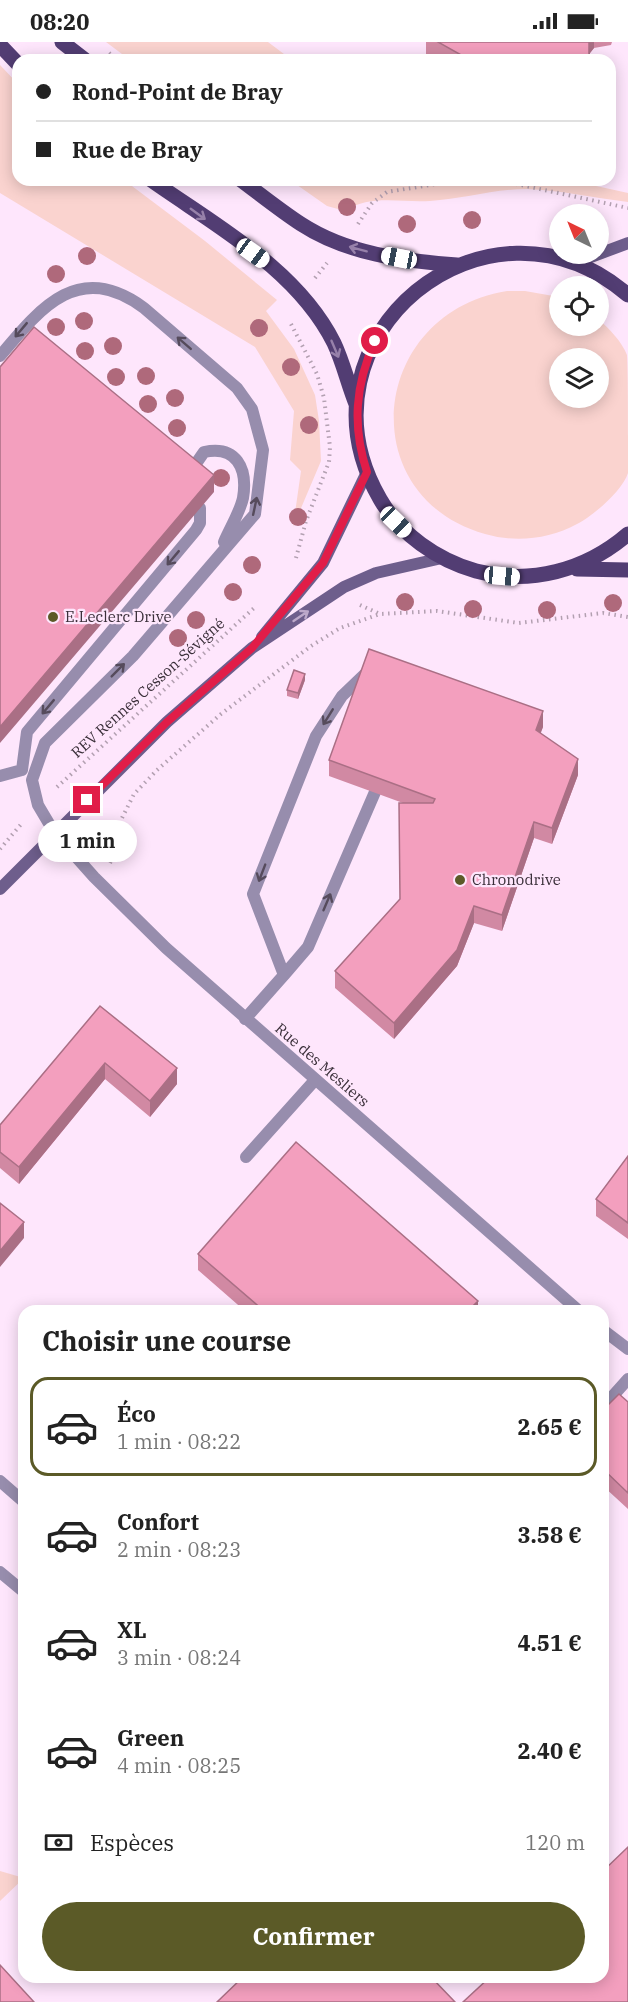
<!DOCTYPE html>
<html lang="fr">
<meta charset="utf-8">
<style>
body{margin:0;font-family:"IBM Plex Serif",serif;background:#f6f6f6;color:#222;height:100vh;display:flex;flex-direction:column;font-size:22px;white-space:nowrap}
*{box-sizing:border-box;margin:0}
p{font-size:20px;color:#767676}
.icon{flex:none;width:33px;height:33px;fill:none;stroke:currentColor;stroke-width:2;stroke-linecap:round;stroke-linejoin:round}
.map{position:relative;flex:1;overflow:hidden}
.drawer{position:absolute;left:18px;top:1263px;width:591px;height:678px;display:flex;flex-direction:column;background:#fff;border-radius:18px;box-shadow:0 3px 15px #0003}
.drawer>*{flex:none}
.hud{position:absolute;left:12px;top:12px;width:604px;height:132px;border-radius:18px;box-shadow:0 3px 15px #0003;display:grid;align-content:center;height:132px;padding:0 24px;background:#fff}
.needle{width:39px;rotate:317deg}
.buttons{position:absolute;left:549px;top:162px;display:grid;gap:12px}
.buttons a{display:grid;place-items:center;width:60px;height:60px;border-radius:50%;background:#fff;box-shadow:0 3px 15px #0003;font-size:30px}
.end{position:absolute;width:27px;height:27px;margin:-14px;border:8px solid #e11d48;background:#fff;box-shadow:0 0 0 3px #fff}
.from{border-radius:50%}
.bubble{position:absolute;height:42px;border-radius:21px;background:#fff;box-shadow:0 3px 15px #0003;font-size:20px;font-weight:700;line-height:42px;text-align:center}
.car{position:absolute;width:18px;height:36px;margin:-18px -9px;border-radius:8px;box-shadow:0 0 4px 2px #0007;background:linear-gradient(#fff 24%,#345 0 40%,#fff 0 76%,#345 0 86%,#fff 0)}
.hud b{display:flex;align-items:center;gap:21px;height:57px;font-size:22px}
.hud b+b{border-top:2px solid #e0e0e0}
.hud i{width:15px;height:15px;background:#222}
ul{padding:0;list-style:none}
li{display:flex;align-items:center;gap:18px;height:99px;margin:0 12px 9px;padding:0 12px;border:3px solid transparent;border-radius:18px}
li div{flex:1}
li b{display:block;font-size:22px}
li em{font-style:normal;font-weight:700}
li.current{border-color:#5b5a27}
li>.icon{width:54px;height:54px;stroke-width:1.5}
h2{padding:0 24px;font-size:27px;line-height:72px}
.pay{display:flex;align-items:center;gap:15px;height:66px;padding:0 24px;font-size:22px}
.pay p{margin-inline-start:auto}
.primary-button{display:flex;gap:12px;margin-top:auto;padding:12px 24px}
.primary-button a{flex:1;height:69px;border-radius:36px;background:#5b5a27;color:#fff;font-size:24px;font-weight:700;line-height:69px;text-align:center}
.status{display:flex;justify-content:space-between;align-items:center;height:42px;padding:0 30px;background:#fff;direction:ltr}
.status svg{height:16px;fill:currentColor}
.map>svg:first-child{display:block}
</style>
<div class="status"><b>08:20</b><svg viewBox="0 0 49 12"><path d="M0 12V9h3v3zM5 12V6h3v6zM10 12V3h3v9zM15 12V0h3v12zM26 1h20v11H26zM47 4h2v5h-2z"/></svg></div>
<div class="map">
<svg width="628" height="1960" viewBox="0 0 628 1960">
<rect width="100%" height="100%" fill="#fee6fc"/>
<path fill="#fad3cf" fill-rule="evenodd" d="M106,0h162l24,18h-162z
M0,23l18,19v96h106l81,61 72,59 -11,11 28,38 21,46 4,26 2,40 -28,66 8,-56 -11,-11 4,-49 -39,-64 -255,-154z
M290,138h279l59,13v9c-33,-4 -68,-12 -101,-13 -33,0 -64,10 -97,12 -29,2 -60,-7 -85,10l-18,-5z
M507,249h18l34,6 1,29h38l1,-6c10,8 23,22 28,35 1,14 1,64 1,82 0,10 0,26 0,36 -5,17 -35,43 -51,51 -28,15 -61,19 -92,10 -134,-38 -115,-221 22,-243zM598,316v40h-38v-40z
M0,1829l24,7 -24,23z"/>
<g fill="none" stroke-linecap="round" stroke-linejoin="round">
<path stroke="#b3a0b1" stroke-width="4" stroke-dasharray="1.5 4.5" stroke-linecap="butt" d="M109,11l9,7
M358,182l14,-21 15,-11 61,-10 50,-2 130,28
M315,236l12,-15
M291,282l26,50 7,24 6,49 -1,15 -23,59 -10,37
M360,563l20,9 57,-3 82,12 84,-10 25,4
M57,745l197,-179
M0,807l23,-27
M110,821l9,-16 1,-25 14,-28 23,-24 64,-56 90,-68 29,-18 40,-14"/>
<path stroke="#978dad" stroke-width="12" d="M0,314c41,-49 79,-96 144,-48l93,80 15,21 11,41 -8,64 -122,142 -88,87 -13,37 6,25 16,27
M193,432l2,-9 9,-13c32,-7 44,16 39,46 -3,14 -13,30 -19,44
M366,631l-24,23 -26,40 -63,158 31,81 24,-28 67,-155
M22,728l5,-38 169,-202 4,-7v-15
M0,734l22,-6
M245,977l39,-44
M246,1115l69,-77
M603,1365l25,-28
M0,1439l24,21
M0,1530l24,20"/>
<path stroke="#978dad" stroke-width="12" d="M54,790l40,45 72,71 413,363
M603,1288l25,19"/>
<path stroke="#6e5e8c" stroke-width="12" d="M575,221l53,-20
M262,595l61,-74 44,-91
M0,847l167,-167 85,-74 92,-61 32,-14 66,-15"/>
<path stroke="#523d73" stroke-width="15" d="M62,0l23,18
M0,3l18,19
M151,138c65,46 146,89 183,163 9,19 14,41 22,61
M241,138c20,15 40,31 60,44 46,30 103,37 156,41
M628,253c-141,-121 -341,43 -248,204 20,35 57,61 96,72 54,14 109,0 152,-37
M577,527l51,1"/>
</g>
<g fill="#af697b">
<circle cx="347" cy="165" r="9"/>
<circle cx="472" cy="178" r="9"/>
<circle cx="407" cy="182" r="9"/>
<circle cx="87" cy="214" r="9"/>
<circle cx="56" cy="232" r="9"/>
<circle cx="84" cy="279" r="9"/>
<circle cx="56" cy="285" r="9"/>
<circle cx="259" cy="286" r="9"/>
<circle cx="113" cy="304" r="9"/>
<circle cx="85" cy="309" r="9"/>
<circle cx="291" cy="325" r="9"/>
<circle cx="146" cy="334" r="9"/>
<circle cx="116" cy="335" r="9"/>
<circle cx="175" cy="356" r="9"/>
<circle cx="148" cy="362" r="9"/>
<circle cx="309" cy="383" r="9"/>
<circle cx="177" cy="386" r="9"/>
<circle cx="221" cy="436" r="9"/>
<circle cx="298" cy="475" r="9"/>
<circle cx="252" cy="523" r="9"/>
<circle cx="233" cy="550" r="9"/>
<circle cx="405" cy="560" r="9"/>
<circle cx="613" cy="561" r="9"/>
<circle cx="473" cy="567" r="9"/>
<circle cx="547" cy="568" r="9"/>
<circle cx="196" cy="578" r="9"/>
<circle cx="178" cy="596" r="9"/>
</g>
<path fill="#d189a3" d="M426,0h186l-1,3 -17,3 -4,5v7h-154l-10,-6z
M305,638l-7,19 -11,-3v-6z
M543,685l-3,6 38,42 -26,69 -18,-6 -32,93 -28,-8 -17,43 -63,73 -59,-51v-17l65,-72 3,-96 -74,-27v-16z
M100,964l77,78 -27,33 -45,-38 -86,105 -19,-16v-43z
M628,1114v83l-32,-23v-17z
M198,1212l280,57h-233l-47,-41z
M628,1360v107l-25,-23v-76z"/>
<path fill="#aa6f85" d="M589,0h5v6l-4,5v7h-1z
M214,433v17l-214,251v-16z
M305,632v6l-7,19v-6z
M543,669v16l-7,19v-16z
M578,717v16l-26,69v-16z
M534,780v16l-32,93v-16z
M474,864v17l-17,43 -63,73v-16z
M105,1021v16l-86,105v-17z
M177,1026v16l-27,33v-16z
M24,1180v16l-24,29v-16z
M478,1259v10h-7v-3z"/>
<path fill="#f39fbe" stroke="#aa6f85" stroke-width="1.5" d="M438,0h151v18h-119z
M34,285l180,148 -214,252v-360z
M369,607l174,62 -7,19 42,29 -26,69 -18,-6 -32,93 -28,-9 -17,44 -63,73 -59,-52 65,-72 -1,-96h34l2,-4 -106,-39z
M294,628l11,4 -7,19 -11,-3z
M100,964l77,62 -27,33 -45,-38 -86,104 -19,-15v-27z
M296,1100l182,159 -7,7 4,3h-211l-66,-57z
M628,1114v67l-32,-24z
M0,1161l24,19 -24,29z
M619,1352l9,8v91l-25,-24v-59z
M628,1805v155h-165l27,-25h113v-106z
M0,1923l34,37h-34z
M243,1935h188l24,25h-238z"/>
<defs><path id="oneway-shaft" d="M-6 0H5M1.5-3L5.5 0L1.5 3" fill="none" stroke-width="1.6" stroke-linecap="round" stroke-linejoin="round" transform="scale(1.5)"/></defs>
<g stroke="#9781aa">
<use href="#oneway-shaft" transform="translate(198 172) rotate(36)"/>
<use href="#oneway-shaft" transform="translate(358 207) rotate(-165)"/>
<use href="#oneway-shaft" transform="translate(335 307) rotate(67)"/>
</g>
<g stroke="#564b5c">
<use href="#oneway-shaft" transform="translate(21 288) rotate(130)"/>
<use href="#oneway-shaft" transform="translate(184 301) rotate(-139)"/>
<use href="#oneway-shaft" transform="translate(255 464) rotate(-78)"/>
<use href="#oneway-shaft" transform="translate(173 516) rotate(130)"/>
<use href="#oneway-shaft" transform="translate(118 628) rotate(-45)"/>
<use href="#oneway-shaft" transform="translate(48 665) rotate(130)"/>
<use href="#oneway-shaft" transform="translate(328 675) rotate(122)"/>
<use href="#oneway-shaft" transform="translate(262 831) rotate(111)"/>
<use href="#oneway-shaft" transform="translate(327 860) rotate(-67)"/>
</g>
<use stroke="#bda9ca" href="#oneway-shaft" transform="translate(301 574) rotate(-34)"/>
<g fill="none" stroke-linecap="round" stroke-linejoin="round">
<path stroke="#e11d48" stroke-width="8" d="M87,758l80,-78 85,-74 71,-85 44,-91c-15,-46 -12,-87 8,-131"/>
</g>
<g fill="#5b5a27" stroke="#fee6fc" stroke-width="2">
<circle cx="53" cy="575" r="6"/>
<circle cx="460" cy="838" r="6"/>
</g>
<g text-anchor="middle" stroke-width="4.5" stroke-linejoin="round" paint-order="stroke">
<g font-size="15" fill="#3a2f39" stroke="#fee6fc" text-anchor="start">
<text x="65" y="580">E.Leclerc Drive</text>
<text x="472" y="843">Chronodrive</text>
</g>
<g font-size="15" fill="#3a2f39" stroke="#fee6fc">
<text transform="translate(148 646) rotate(-42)" y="5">REV Rennes Cesson-Sévigné</text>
<text transform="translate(322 1023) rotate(41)" y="5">Rue des Mesliers</text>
</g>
</g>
</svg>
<div class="buttons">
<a><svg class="needle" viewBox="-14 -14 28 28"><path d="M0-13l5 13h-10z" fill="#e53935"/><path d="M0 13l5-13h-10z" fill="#767676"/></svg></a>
<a><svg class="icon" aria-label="locate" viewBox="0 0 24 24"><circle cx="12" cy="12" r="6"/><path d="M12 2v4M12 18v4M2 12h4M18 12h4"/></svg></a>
<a><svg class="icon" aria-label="layers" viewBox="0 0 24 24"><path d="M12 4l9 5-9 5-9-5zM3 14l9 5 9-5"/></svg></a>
</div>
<i class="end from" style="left:375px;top:299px"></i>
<i class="end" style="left:87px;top:758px"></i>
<div class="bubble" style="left:38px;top:778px;width:99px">1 min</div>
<i class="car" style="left:253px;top:211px;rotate:126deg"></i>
<i class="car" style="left:399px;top:216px;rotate:281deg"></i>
<i class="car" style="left:396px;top:480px;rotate:134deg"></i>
<i class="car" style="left:502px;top:534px;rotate:95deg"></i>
<div class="hud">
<b><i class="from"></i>Rond-Point de Bray</b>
<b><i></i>Rue de Bray</b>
</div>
<section class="drawer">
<h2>Choisir une course</h2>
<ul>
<li class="current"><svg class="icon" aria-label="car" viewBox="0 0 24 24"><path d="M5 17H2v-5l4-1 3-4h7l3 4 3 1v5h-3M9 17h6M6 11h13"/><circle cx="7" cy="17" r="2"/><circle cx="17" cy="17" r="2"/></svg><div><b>Éco</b><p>1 min · 08:22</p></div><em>2.65 €</em></li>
<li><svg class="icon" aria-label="car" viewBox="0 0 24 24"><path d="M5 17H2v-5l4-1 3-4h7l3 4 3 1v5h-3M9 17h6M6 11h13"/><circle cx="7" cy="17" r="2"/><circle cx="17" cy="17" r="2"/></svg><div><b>Confort</b><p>2 min · 08:23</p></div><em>3.58 €</em></li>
<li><svg class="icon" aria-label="car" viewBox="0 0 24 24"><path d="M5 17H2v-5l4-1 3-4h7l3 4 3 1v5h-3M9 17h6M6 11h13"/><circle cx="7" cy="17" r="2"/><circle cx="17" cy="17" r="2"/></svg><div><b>XL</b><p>3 min · 08:24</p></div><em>4.51 €</em></li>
<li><svg class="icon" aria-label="car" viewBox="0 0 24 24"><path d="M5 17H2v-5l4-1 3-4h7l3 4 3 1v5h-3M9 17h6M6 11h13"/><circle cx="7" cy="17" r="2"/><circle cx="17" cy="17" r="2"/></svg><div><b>Green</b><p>4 min · 08:25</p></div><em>2.40 €</em></li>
</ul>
<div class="pay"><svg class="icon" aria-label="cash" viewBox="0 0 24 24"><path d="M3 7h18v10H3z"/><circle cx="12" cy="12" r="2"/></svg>Espèces<p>120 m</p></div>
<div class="primary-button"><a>Confirmer</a></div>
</section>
</div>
